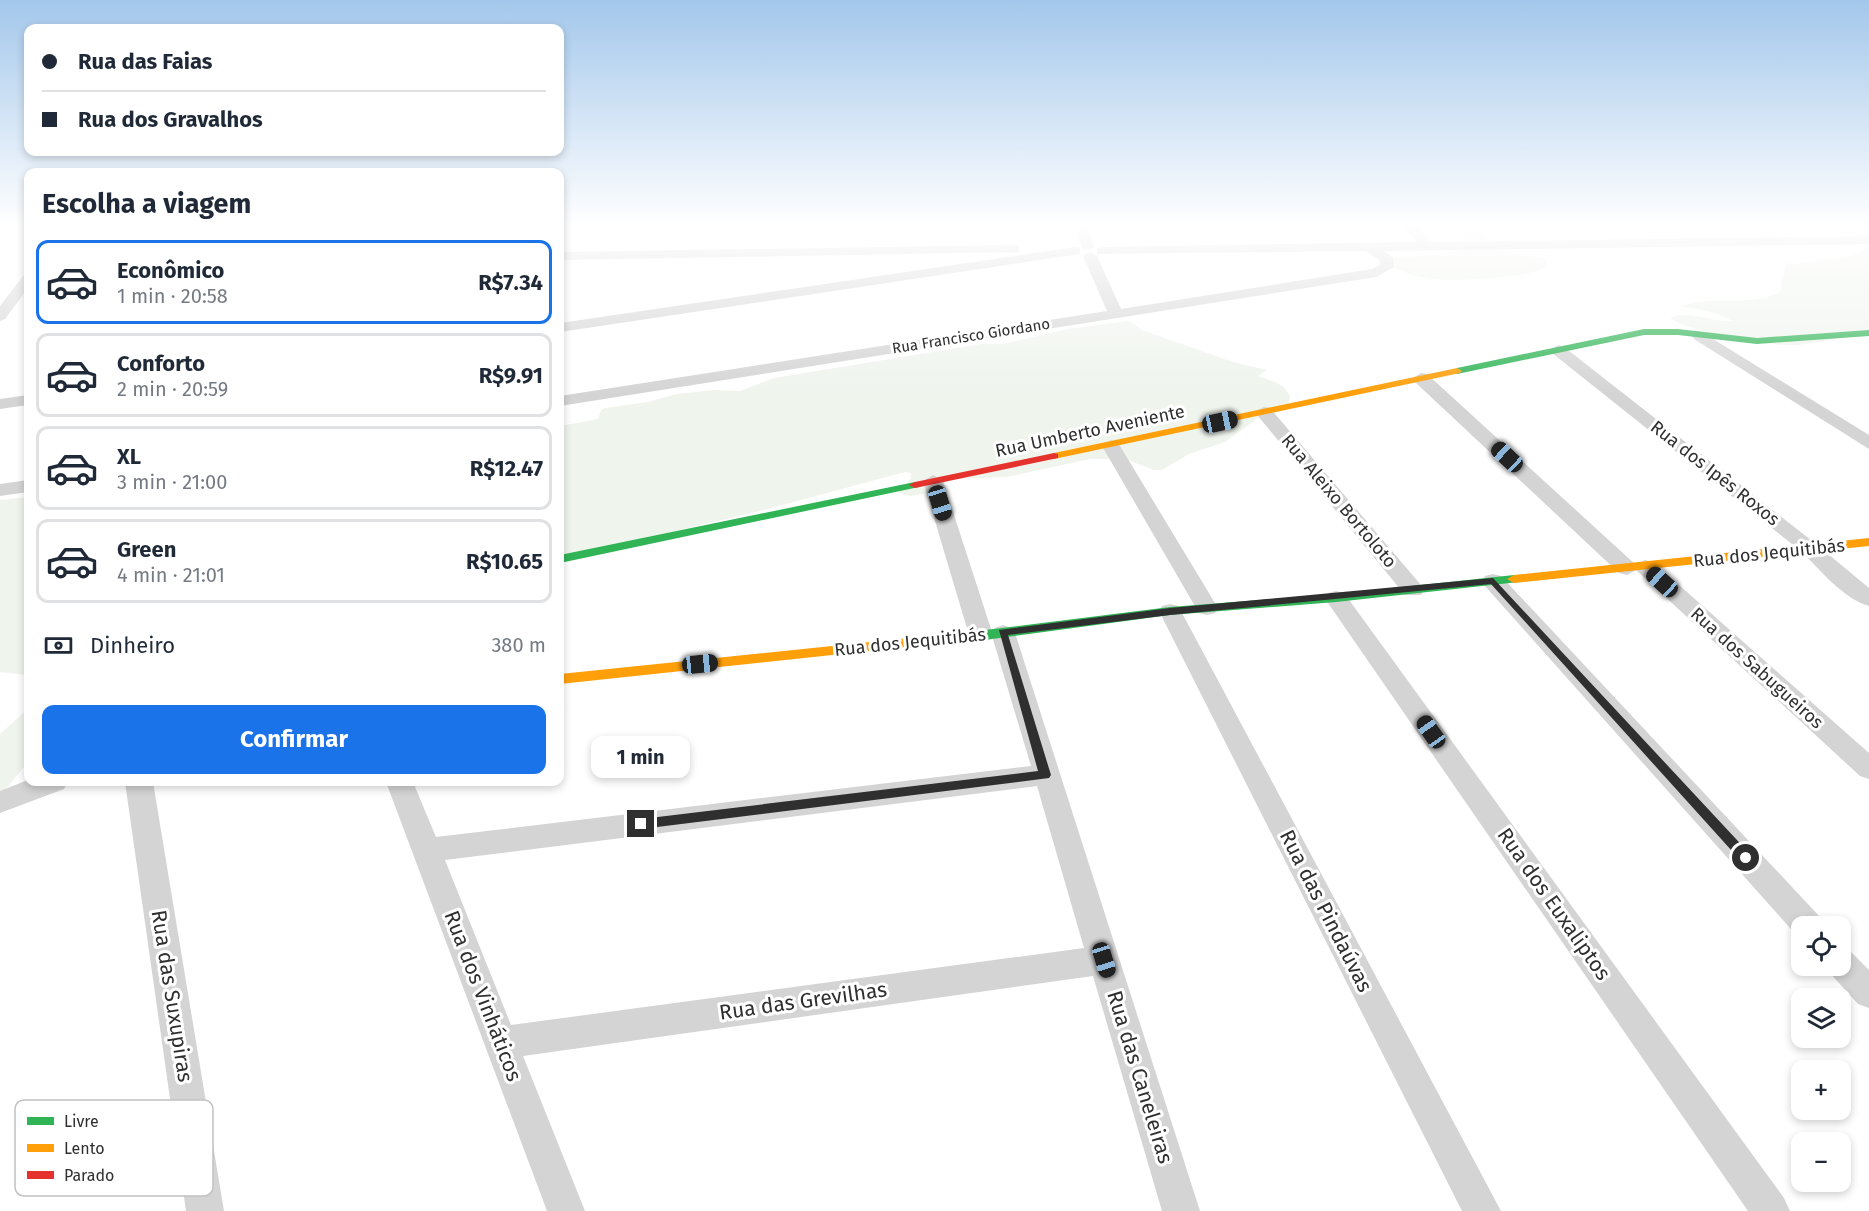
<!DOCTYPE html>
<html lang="pt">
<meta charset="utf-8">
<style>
body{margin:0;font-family:"Fira Sans",sans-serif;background:#f6f6f7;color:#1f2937;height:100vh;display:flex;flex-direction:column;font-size:22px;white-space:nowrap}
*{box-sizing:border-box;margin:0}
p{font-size:20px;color:#747a83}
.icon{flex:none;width:33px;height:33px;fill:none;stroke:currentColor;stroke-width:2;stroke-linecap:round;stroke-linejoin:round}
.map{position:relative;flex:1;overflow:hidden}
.details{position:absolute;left:24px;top:168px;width:540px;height:618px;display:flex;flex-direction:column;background:#fff;border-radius:12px;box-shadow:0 3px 9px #0003}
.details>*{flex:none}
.hud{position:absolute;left:24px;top:24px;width:540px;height:132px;border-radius:12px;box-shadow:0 3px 9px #0003;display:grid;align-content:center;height:132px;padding:0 18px;background:#fff}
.buttons{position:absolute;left:1791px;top:916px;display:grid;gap:12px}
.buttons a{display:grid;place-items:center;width:60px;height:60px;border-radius:12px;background:#fff;box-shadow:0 3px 9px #0003;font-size:30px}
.end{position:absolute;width:27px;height:27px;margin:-14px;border:8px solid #2f2f2f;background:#fff;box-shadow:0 0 0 3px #fff}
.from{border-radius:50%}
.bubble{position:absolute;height:42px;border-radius:12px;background:#fff;box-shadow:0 3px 9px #0003;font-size:20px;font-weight:700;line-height:42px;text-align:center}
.car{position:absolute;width:18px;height:36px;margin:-18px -9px;border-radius:8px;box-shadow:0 0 4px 2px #0007;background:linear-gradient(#222 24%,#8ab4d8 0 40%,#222 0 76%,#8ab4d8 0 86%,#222 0)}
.hud b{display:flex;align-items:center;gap:21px;height:57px;font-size:22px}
.hud b+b{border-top:2px solid #e0e1e3}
.hud i{width:15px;height:15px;background:#1f2937}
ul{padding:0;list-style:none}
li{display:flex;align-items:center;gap:18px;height:84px;margin:0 12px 9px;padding:0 6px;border:3px solid #e0e1e3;border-radius:12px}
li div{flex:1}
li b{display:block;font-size:22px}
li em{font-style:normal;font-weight:700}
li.selected{border-color:#1a73e8}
li>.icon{width:54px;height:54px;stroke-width:1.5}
h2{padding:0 18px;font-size:27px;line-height:72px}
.pay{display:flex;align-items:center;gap:15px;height:66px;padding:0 18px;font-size:22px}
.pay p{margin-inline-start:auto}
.button{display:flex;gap:12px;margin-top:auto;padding:12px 18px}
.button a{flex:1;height:69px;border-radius:12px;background:#1a73e8;color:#fff;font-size:24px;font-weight:700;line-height:69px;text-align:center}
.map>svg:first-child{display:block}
</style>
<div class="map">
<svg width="1869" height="1211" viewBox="0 0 1869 1211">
<rect width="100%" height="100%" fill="#fff"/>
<path fill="#eff4ed" d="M1468,230l16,4 6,15 56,10v8c-19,9 -35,9 -55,11 -39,3 -74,6 -108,-17 27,-8 57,-2 83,-13l-2,-16z
M1869,247v86c-22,3 -42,8 -64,11 -29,5 -110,-10 -135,-26 18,-9 43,5 63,3l-18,-8 -33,-7c31,-12 73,2 99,-15 0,-6 4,-25 6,-29l6,2 58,-8z
M1129,321l13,9 91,32 34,8 -9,6 17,6 9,5 6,9 -2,11 -22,5 -41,30 -36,12 -27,16h-8l-29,-11h-35l-83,18 -56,2 -22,14 -18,3 -13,-3 13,-15v-5l-6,-1 -149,40 -196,46v-132l38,-7 3,-9 4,-2 43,-6 28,-8 39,-4 25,1 34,-13 207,-34h22l64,-15z
M28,497v178l-28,-3v-172z
M28,709v53l-28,34v-62z"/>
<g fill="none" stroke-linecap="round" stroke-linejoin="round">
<path fill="#d4d4d4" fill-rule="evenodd" d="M1075,225h12l7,21 -2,3h-10z
M1401,225h14l17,17 437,-6v8l-485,7 9,7 1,9 -18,10 -816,129v-10l547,-85 -24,-55 7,-4 7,4 24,53 251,-40 8,-4 -1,-5 -13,-9 -269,3v-6l5,-1 315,-5z
M1014,245l5,1v6l-459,8v-8z
M1075,247l5,1v6l-520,78v-9z
M28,275v13l-23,31 -5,2v-15l23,-30z
M1700,331l169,104v14l-175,-110 -2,-3 2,-3z
M1558,345l6,2 252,197 53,44v18c-25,-7 -49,-36 -67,-54l-250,-199 -2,-3z
M1421,373l6,1 209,191 9,-5 8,2 216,191v26l-9,-3 -224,-206 -9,5 -8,-2 -204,-191 -2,-4z
M28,395v10l-28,4v-10z
M1264,407l6,1 151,177 3,5 -3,5h-16l-147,-179 -3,-4z
M1111,440l9,6 98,162 -3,5 -8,2 -8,-2 -3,-5 -94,-162z
M933,475l10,6 49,151 3,-4 8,-3 8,3 4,5 185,578h-38l-69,-235 -570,80 62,155h-38l-161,-429h27l23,55 595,-71 -39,-130 -3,4 -8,3 -8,-3 -4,-5 -46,-154zM1037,786l47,162 -573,77 -66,-165z
M28,480v12l-28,4v-12z
M1493,574l8,2 319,341 4,10h-22v11l-4,-1 -313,-351 -3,-5 3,-5z
M1336,591l8,2 440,605 6,13h-42l-420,-608 -3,-5 3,-5z
M1170,604l8,2 3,5 320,600h-39l-303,-600 3,-5z
M28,780l40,2 -4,7 -64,24v-22z
M125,782h28l71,429h-38z
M1840,948l11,4 18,18v38l-11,-4 -29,-32 -3,-6h14z"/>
<path fill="#30b455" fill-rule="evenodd" d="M1644,329h34l79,9 112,-8v6l-112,8 -79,-9h-34l-187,39 -5,-3 5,-3z
M915,482l6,3 -2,2 -359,76v-8z
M1514,575l5,1 2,3 -2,3 -183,20 -166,13 -193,26 -7,-5 7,-5 193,-24 166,-13z"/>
<path fill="#ff9f0a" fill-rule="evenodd" d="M1457,368l5,3 -2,2 -406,86 -6,-3 6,-3z
M1869,538v8l-355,37 -7,-4 7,-4z
M977,631l7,5 -2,3 -422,45v-10z"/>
<path fill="#e5322d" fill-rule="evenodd" d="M1054,453l4,1v4l-143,30 -6,-3 6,-3z"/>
</g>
<linearGradient id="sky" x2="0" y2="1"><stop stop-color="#a3c7eb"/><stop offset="0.57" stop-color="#fff"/><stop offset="1" stop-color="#fff" stop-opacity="0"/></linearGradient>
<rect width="1869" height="395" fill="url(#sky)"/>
<path fill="#2f2f2f" d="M1493,578l257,276v7h-9l-250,-277 -321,31 -162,20 43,140 -2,3 -408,51 -6,-5 6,-5 397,-48 -39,-141 171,-22z"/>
<g text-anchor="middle" stroke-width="6" stroke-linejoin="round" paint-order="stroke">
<g font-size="15" fill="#2f2f2f" stroke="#fff">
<text transform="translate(971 336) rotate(-9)" y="5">Rua Francisco Giordano</text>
</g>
<g font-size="18" fill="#2f2f2f" stroke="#fff">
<text transform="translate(1090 431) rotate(-12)" y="6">Rua Umberto Aveniente</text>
<text transform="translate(1715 473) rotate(38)" y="6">Rua dos Ipês Roxos</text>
<text transform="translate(1339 501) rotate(50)" y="6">Rua Aleixo Bortoloto</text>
<text transform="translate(1769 553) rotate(-6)" y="6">Rua dos Jequitibás</text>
<text transform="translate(910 642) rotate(-6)" y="6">Rua dos Jequitibás</text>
<text transform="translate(1757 668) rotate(42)" y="6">Rua dos Sabugueiros</text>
</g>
<g font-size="21" fill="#2f2f2f" stroke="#fff">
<text transform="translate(1554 904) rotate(55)" y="7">Rua dos Euxaliptos</text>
<text transform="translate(1326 911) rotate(63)" y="7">Rua das Pindaúvas</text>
<text transform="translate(172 996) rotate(81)" y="7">Rua das Suxupiras</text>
<text transform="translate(483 996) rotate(69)" y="7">Rua dos Vinháticos</text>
<text transform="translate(803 1001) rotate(-8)" y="7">Rua das Grevilhas</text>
<text transform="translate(1140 1077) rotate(73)" y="7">Rua das Caneleiras</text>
</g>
</g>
<rect x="15" y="1100" width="198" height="96" rx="9" fill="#fff" stroke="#c1c1c1" stroke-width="1.5"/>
<rect x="27" y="1117" width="27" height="8" fill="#30b455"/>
<rect x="27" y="1144" width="27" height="8" fill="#ff9f0a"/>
<rect x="27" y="1171" width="27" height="8" fill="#e5322d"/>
<g font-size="16" fill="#2f2f2f">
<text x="64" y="1127">Livre</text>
<text x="64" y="1154">Lento</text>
<text x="64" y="1181">Parado</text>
</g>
</svg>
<div class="buttons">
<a><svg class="icon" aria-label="locate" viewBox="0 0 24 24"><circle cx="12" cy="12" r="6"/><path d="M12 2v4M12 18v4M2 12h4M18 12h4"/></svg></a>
<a><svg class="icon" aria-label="layers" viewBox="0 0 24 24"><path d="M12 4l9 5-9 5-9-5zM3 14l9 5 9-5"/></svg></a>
<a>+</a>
<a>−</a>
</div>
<i class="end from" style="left:1746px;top:858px"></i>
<i class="end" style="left:641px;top:824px"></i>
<div class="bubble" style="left:591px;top:736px;width:99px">1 min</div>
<i class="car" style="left:1220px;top:422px;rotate:78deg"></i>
<i class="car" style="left:1507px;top:457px;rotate:313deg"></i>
<i class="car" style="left:940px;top:503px;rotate:163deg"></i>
<i class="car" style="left:1662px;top:582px;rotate:312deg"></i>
<i class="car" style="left:700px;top:664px;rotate:84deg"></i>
<i class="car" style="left:1431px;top:732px;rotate:325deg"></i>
<i class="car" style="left:1104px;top:960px;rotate:163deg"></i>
<div class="hud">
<b><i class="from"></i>Rua das Faias</b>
<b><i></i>Rua dos Gravalhos</b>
</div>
<section class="details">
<h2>Escolha a viagem</h2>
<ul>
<li class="selected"><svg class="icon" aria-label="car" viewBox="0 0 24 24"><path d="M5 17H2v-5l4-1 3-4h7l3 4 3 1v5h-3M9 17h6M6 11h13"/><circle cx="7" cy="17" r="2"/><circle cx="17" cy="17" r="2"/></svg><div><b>Econômico</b><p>1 min · 20:58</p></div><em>R$7.34</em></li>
<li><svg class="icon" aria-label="car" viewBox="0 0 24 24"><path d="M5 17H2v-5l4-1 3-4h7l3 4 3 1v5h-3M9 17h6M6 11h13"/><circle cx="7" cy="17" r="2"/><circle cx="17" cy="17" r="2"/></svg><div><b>Conforto</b><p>2 min · 20:59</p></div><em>R$9.91</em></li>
<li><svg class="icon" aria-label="car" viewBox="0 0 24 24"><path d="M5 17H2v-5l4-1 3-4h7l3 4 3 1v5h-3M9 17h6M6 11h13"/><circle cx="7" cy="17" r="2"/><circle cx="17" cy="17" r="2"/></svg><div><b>XL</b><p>3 min · 21:00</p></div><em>R$12.47</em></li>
<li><svg class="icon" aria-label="car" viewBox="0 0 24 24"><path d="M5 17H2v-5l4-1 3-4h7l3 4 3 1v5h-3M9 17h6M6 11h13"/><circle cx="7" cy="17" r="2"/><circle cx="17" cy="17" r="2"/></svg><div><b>Green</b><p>4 min · 21:01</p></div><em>R$10.65</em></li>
</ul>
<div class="pay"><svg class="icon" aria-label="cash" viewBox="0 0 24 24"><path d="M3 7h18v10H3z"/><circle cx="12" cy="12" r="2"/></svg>Dinheiro<p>380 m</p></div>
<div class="button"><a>Confirmar</a></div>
</section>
</div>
